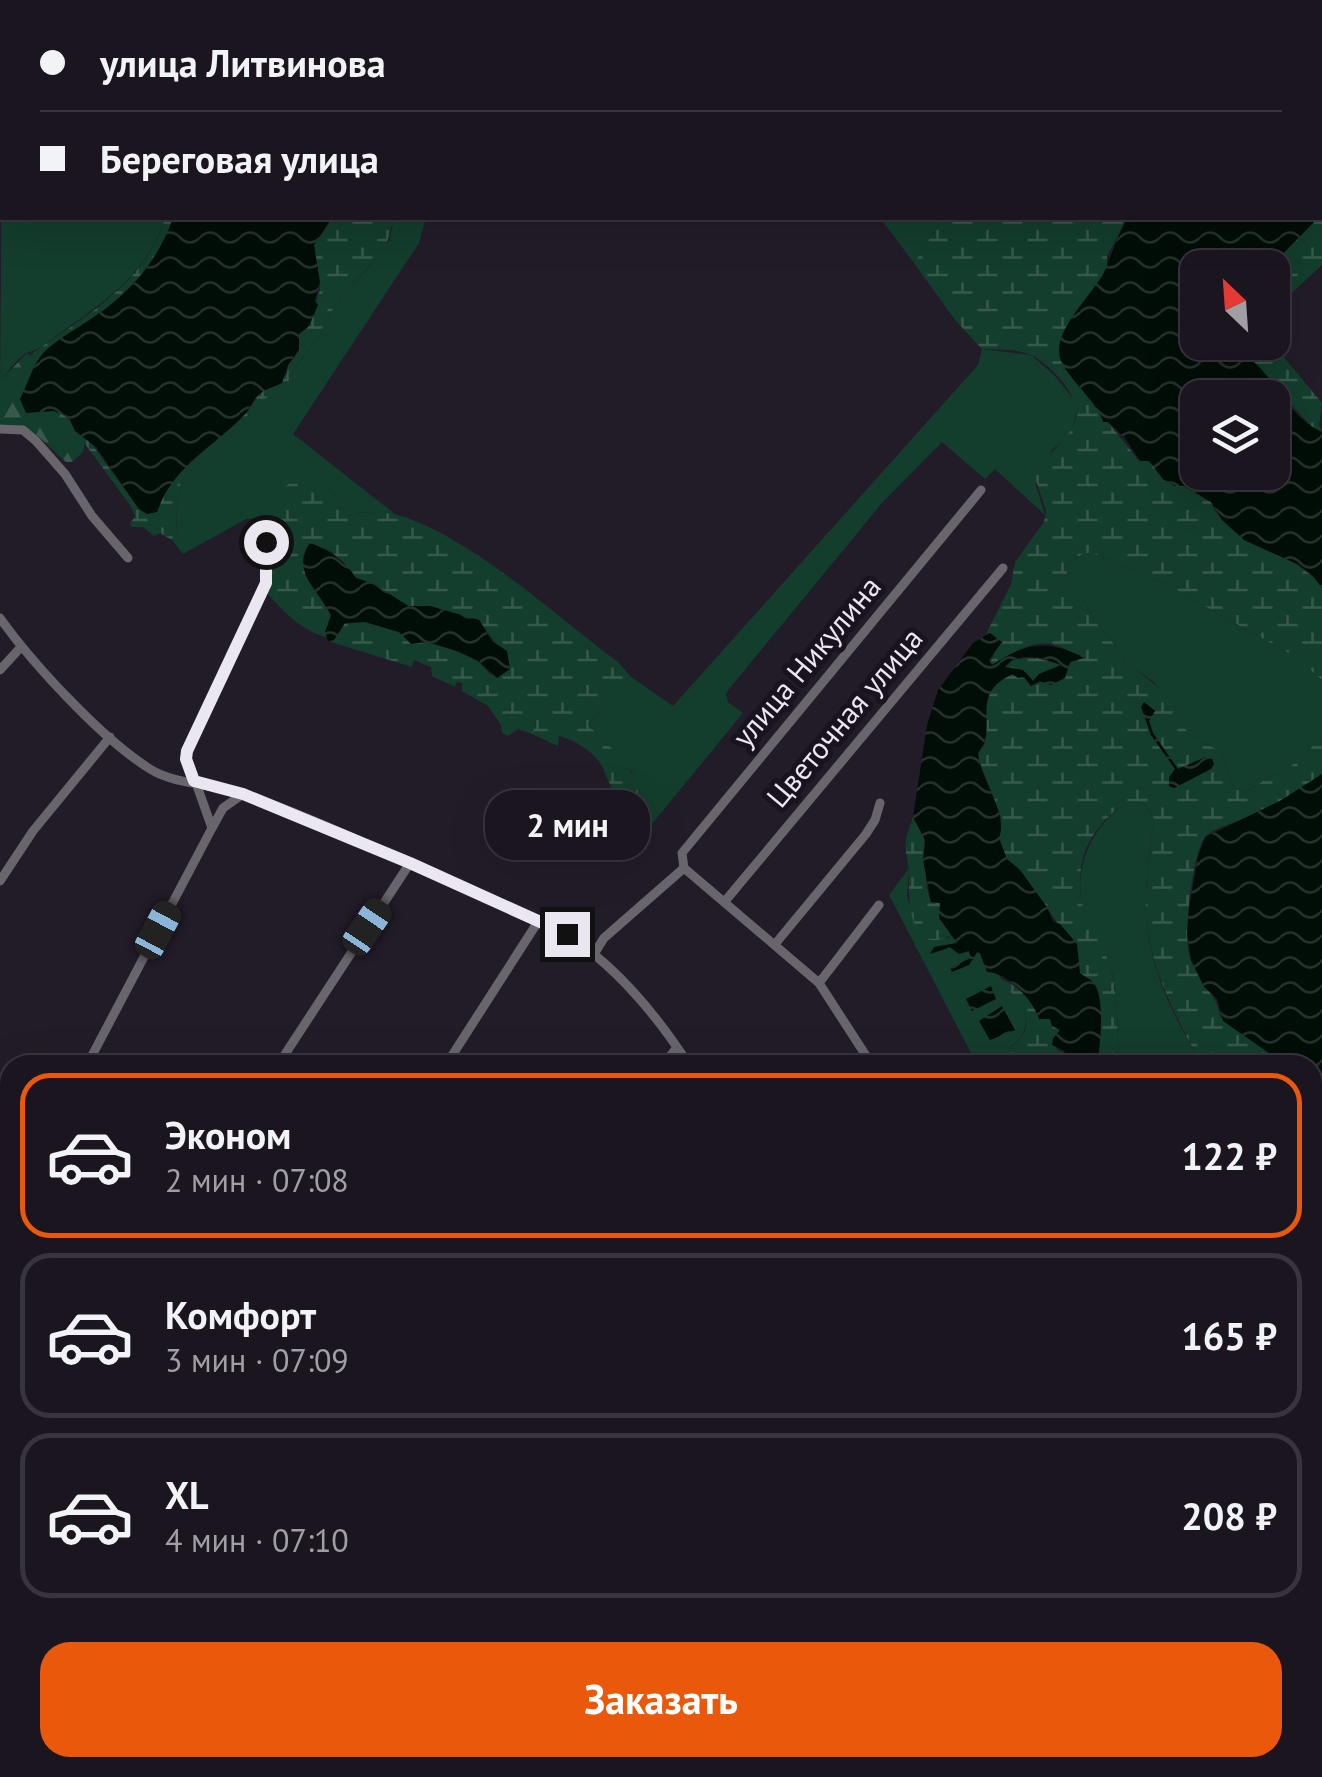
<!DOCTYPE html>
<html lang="ru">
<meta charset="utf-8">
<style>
body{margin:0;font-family:"PT Sans",sans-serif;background:#231e28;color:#f1f3f6;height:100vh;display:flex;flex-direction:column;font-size:38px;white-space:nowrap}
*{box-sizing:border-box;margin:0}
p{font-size:32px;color:#9f9fa4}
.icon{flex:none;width:55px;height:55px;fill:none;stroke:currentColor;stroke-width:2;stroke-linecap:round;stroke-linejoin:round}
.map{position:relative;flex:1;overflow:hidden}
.details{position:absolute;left:0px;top:1055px;width:1322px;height:722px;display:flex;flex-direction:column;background:#1a151f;border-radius:30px 30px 0 0;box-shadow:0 10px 40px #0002,0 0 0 2px #38343d}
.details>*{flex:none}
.guide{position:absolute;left:0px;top:0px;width:1322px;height:220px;box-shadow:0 10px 40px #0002,0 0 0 2px #38343d;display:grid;align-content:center;height:220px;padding:0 40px;background:#1a151f}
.needle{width:65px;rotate:335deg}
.tools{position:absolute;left:1180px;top:250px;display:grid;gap:20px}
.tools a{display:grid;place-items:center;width:110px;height:110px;border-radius:20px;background:#1a151f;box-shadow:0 10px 40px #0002,0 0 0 2px #38343d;font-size:50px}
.end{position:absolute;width:45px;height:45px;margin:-22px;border:12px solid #ebe7f0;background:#111;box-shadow:0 0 0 5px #111}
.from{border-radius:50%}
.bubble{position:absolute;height:70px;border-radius:30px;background:#1a151f;box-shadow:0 10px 40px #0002,0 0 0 2px #38343d;font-size:32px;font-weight:800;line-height:70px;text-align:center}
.car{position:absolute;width:30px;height:60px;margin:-30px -15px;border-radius:12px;box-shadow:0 0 8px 2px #0007;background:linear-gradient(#222 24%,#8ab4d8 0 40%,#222 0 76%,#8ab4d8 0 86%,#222 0)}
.guide b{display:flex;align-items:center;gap:35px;height:95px;font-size:38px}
.guide b+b{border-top:2px solid #38343d}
.guide i{width:25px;height:25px;background:#f1f3f6}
ul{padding:18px 0 0;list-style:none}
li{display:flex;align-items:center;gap:30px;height:165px;margin:0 20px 15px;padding:0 20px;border:5px solid #38343d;border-radius:30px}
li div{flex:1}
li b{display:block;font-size:38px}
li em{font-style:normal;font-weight:800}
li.on{border-color:#ea580c}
li>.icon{width:90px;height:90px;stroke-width:1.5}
.cta{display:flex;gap:20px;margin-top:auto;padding:20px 40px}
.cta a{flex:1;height:115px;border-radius:30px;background:#ea580c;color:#fff;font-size:40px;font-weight:800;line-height:115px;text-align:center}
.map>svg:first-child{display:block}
</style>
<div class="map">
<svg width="1322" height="1777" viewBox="0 0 1322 1777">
<defs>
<pattern id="forest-firs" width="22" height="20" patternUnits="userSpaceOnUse" patternTransform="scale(2.5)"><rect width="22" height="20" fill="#133d2d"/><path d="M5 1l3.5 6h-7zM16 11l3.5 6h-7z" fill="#36594c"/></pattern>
<pattern id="wetland-marsh" width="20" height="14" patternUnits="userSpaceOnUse" patternTransform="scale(2.5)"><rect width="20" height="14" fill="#133d2d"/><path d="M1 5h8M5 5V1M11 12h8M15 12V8" fill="none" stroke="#36594c"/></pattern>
<pattern id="park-dots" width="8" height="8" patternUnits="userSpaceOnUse" patternTransform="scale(2.5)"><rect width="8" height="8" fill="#133d2d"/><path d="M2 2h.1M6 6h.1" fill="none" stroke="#36594c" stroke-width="1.8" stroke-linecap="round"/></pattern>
<pattern id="water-waves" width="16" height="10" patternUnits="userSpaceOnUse" patternTransform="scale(2.5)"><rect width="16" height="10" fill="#000e07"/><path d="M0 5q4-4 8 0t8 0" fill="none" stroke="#25312b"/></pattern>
</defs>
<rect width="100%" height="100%" fill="#221c29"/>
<path fill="#133d2d" d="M2,140v78h163c-18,61 -75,93 -124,129 -8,5 -14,4 -20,10 -8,7 -14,17 -21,24z
M394,218h32l-7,25 -126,191 102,80 -40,-2 -29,-26 -53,25 -2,7 -25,1 -63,35 -11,-14 5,-1 -1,-30 5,-28 87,-86 19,-12 14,-24 24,-30 11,-28 35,-36 18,-24z
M880,218h63l-29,45z
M982,349l49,6 23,20 22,27 2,8 -8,25 -18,15 -16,35 9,30 -50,-46 -10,10 -43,-37 -60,61 -153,186 -3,5 2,8 15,11 -91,111c-14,-4 -17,-12 -21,-25l7,-4 -6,-23 -44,-48 42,-48 43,30 305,-341z
M1084,553h8l68,28 134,75 28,24v58l-35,32 -20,8 -15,11 -11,2 -7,-3 -13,-36 -33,-19 -15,-27 -19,-24 -19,-13 -34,-40 -34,-55 -1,-9z
M1129,801c14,1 20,5 25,19 -4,30 -9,62 -8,93 2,51 29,110 57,152h-83c-4,-31 -1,-62 -8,-93 -5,-20 -21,-37 -27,-56 -15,-44 6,-91 44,-115z
M909,868l-2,29 14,37 27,4 5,-4 5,11 -4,-2 -21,11 17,-7 6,5 13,-1 2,7 -16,8 7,1 11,-7 4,-8 3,1 7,18h8c20,26 52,53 11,79l9,15h-34l-2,-7 -7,-3 -83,-160z
M1312,1125l10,4v274l-9,17z
M1320,1742l2,35h-80l11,-6 -1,-3h60l1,-25z"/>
<path fill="url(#forest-firs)" d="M27,353l7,5 1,7 -15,34c19,14 22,7 40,14 11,5 16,16 26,23l-3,16 -11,10h-6c-22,-18 -34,-41 -66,-37v-44z
M516,716l18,4 2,11 -4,3 -14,-5 -10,7 -6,-3 -1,-8 6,-7z"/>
<path fill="url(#wetland-marsh)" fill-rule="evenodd" d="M1322,203v62l-49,45 -1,-42h-2c9,-11 41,-46 50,-50z
M165,218h8c-14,40 -41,73 -77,97 -22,16 -44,28 -61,50l-4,-11c52,-36 116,-72 134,-136z
M332,218h62l-9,32 -49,51 -11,28 -24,30 -14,24 -19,13 -87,85 -5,28 1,30 -5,1 -12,-7 -6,3 -11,-9h-11l-2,-3 5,-8 -5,-11 -45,-61 1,-8 53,73 18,3 9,-23 23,-26 59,-52 11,-17 28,-20 1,-9 7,-8 4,-23 10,-8 11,-37 -6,-44z
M943,218h184l-20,38v10l-45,98 77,97 10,-1 14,19 12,7h9l27,16 4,9 29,29 53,24 21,17 4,7v92l-28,-24 -134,-75 -68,-28h-8l-18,12 1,9 34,55 34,40 31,24 22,40 33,19 13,36 7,3 11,-2 15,-11 20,-8 35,-32v36c-21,15 -43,28 -67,40 -14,7 -38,12 -49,22 -14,15 -21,93 -18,113 5,29 30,43 32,68l66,48h-83l-3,-3c-24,-45 -51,-95 -54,-148 -1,-31 4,-64 8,-94 -15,-45 -59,6 -68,29 -5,12 -6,26 -6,38 0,34 25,55 32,86 7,31 4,61 8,92h-23l3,-56 -7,-27 -13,-9 -5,-25 -55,-78 -14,-11 -7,-21 2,-20 -22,-58 -1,-8 7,-8v-40l9,-19 16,-10 14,2 7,9c11,-7 22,-3 34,-9l5,-14 11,-8c-10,-2 -19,-9 -30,-11 -22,-3 -42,11 -59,21l-3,-2 5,-7 -4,-23 -4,1 25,-50 4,-22 29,-40 2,-11 -11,-34c13,-31 35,-31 43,-66 -4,-20 -29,-48 -47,-56 -15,-7 -33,-5 -49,-6l-26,-28 -42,-58zM1144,702l11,9 -6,10 4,12 25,36 28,-12 8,8 -4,4 -36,19 -5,-2 6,-17 -24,-34z
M1233,343h39l50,60 -3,22 3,7 -11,-6z
M293,481l33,5 29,26c14,2 32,-1 46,4 69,21 157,101 217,146l12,14 -42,48c17,21 50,42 50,71 -26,14 -28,-17 -38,-32 -9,-13 -26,-23 -41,-27l-1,10 -26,-12 4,-8 -2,-6 -24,-3 -9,8 -13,-19 -26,-15v-8l-6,-1 -1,5 -23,-11 -1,-9 -17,-7 -2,7 -81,-25 12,-18 22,-2 77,23 36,16 13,14 5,-31 -17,-24 -71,-14 -34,-22 -18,-6 -24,-26 -8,-4 -19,27 26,40 -5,22c-25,-7 -42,-25 -59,-44 10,-34 -11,-91 26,-112z
M1033,657l29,8 -23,9 -6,7 -6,-8 -22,-6 7,-7z
M913,817c3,8 10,12 11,21 5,22 -2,42 7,64l9,1 2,8 -3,6 14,17c-44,26 -45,-35 -44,-61 0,-11 -5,-22 -3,-33 1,-7 5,-16 7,-23z
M1002,979c15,8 33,20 35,37l13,3 10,12 -7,7 4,12 11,5 -2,4 4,6h-55l-9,-15c39,-24 13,-44 -4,-71z
M1322,1403v143h-4l-5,8v-134z
M1312,1563l10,20v28l-8,5c3,18 8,17 1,35l7,12v20l-9,-11z"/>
<path fill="url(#park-dots)" d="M339,1768h76l-7,9h-76z"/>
<path fill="url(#water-waves)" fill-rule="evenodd" d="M1004,0h276v2h-273z
M173,218h159l-18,27 6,37 -5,19 3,4 -9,21 -10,8v16l-11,15 -6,18c-7,4 -15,5 -21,10 -8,5 -9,13 -14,19 -30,33 -75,54 -90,100l-10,2 -8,-5 -43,-62 -21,-16 -6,-13 -15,-7 -28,2 -6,-14c9,-16 11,-33 25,-48 15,-14 35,-24 52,-36 35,-24 62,-56 76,-97z
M1127,218h191l-48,49 -72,1v74l35,1c8,9 20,17 29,27 18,20 34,51 60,62v156l-10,-13 -15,-11 -53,-24 -22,-20 -11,-18 -27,-16h-9l-12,-7 -14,-18h-9l-16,-24 -16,-15h-5c-4,-19 -38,-46 -43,-64 -8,-30 36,-65 46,-90 6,-17 13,-33 21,-50zM1198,398h74v74h-74z
M310,543c20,7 34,17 46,35l18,6 34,22h22l49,14 13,21 15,10 3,18 -13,9 -19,-17 -18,-9 -33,-10 -16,2 -12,-12 -34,-10 -20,1 -11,17 -6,1 -3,-9 6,-17c-12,-25 -41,-44 -21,-72z
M990,633l12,9 -13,18 3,5c34,-22 54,-27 92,-7l-14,4 -5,16 -14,7 -11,-4 -9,5 -7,-9 -6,1 -5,-4c-46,20 -13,54 -35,79 2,26 31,61 21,85l8,21 13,11 27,37 6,14 7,3 17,20 3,29c4,4 9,5 13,9 13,14 7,66 4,83h-27l-6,-14 -12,-6 1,-6 7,-9 -8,-4 -2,-7h-11c-5,-18 -32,-47 -52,-47l-7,-19 -3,-1 -8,13 -17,7 -2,-5 21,-9 -2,-7 -10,3 -9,-7 -20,7 4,-7 23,-4 -18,-25 1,-15 -9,-1 -8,-42 2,-20 -12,-23 14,-92 11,-35 35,-47zM1023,657l19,1 19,7 -22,9 -6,7 -10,-11 -18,-3 7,-7z
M1144,702l11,9 -6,10 4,12 25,36 28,-12 6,1 2,6 -3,5 -37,19 -5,-2v-9l6,-8 -24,-34 -10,-28z
M1322,774v320l-9,-8 -1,-21h-26l-63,-44 -6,-22 -13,-12 -13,-27 -4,-26 2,-26 9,-52 7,-19 75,-36z
M991,986l5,13 -24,12 -6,-12z
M1002,1006l13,24 -25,10 -11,-19z"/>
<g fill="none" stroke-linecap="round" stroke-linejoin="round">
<path stroke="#68656c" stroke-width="9" d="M0,429l23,1 13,11 29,33 27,42 36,42
M0,618c33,46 102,121 150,151 25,16 66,15 95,25 105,38 205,90 308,132 57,32 101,85 136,139
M0,670l21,-23
M212,828l11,-20 20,-14
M684,868l-2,-15 299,-363
M684,868l135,115 53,82
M0,881l33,-50 77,-94
M726,900l277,-332
M776,943l90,-109 9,-14 5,-17
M594,954l10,-16 80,-70
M819,983l60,-78
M87,1065l125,-237 -26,-73 80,-172 -1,-61
M278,1065l132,-202
M446,1065l93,-145
M664,1065l13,-18
M0,1216l10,-16
M0,1528l10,-14
M0,1545l10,7
M0,1581l10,-14
M267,1768l11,9
M1220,1768l6,9
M413,1777l7,-9
M564,1777l7,-9
M723,1777l5,-9
M837,1777l23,-9
M1108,1777l21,-9"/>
</g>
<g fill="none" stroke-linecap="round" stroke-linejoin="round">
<path stroke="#ebe7f0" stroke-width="12" d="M266,542v41l-79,168 -1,8 8,22 49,13 167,69 157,71"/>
</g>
<g text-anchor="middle" stroke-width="10" stroke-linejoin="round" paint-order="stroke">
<g font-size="30" fill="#ebe7f0" stroke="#19131f">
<text transform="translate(807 662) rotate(-50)" y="10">улица Никулина</text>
<text transform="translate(845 718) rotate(-50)" y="10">Цветочная улица</text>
</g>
</g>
</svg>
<div class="tools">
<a><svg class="needle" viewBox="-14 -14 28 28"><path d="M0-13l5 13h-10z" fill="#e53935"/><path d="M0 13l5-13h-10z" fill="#9f9fa4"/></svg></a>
<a><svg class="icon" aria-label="layers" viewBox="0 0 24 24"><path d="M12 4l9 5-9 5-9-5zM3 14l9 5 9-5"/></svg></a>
</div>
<i class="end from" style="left:266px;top:542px"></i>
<i class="end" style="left:567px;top:934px"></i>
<div class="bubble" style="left:485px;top:790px;width:165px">2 мин</div>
<i class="car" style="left:367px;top:927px;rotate:34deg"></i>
<i class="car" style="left:158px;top:930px;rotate:28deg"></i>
<div class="guide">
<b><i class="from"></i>улица Литвинова</b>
<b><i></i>Береговая улица</b>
</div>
<section class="details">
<ul>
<li class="on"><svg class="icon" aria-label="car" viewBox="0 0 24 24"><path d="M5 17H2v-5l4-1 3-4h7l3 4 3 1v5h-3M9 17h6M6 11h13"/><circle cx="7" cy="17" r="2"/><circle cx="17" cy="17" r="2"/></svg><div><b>Эконом</b><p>2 мин · 07:08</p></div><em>122 ₽</em></li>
<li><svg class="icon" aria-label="car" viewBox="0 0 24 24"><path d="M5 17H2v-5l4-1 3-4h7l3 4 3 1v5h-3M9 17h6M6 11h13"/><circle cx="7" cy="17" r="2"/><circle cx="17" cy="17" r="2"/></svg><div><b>Комфорт</b><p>3 мин · 07:09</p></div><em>165 ₽</em></li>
<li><svg class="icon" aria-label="car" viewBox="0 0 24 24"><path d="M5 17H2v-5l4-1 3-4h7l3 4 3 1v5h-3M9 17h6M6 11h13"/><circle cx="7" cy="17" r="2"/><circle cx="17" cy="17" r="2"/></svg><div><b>XL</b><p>4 мин · 07:10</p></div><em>208 ₽</em></li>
</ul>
<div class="cta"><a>Заказать</a></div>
</section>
</div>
